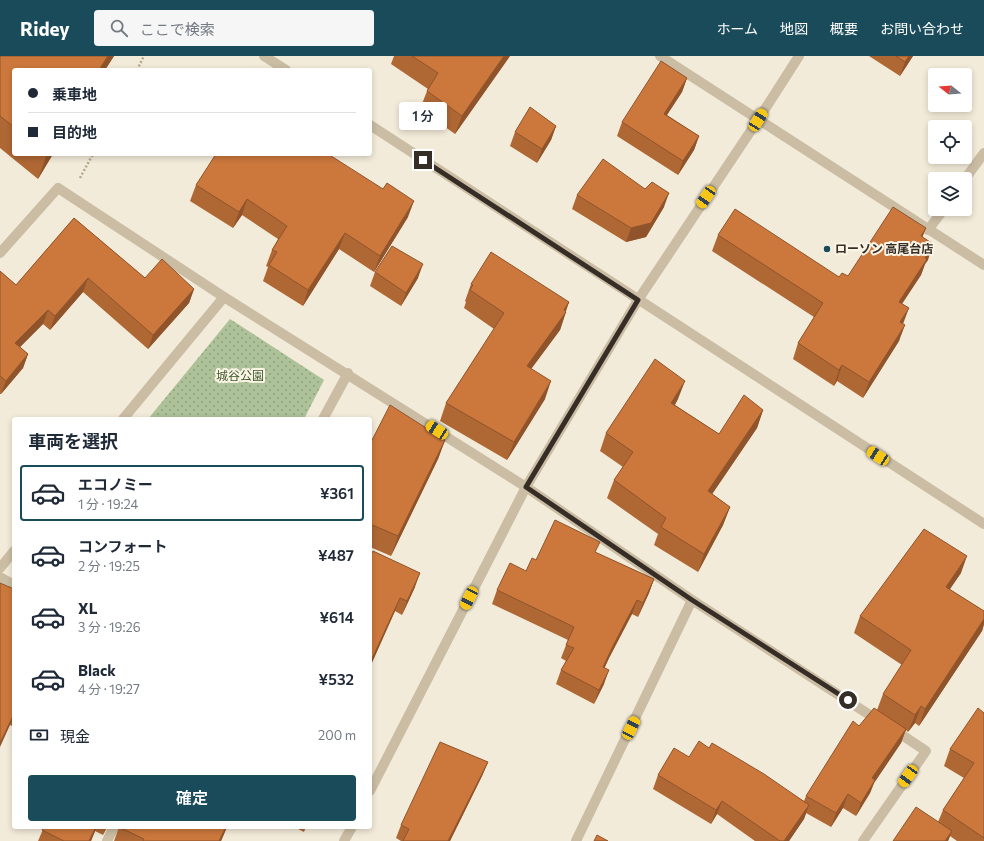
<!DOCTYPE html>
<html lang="ja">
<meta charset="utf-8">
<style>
body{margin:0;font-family:Commissioner,"Noto Sans JP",sans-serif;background:#f6f6f7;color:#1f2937;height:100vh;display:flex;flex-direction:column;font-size:15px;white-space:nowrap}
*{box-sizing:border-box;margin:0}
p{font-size:13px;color:#747a83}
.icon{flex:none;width:22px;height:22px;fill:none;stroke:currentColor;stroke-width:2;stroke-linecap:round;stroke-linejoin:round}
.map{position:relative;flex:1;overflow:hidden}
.sheet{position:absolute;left:12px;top:361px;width:360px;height:412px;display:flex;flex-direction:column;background:#fff;border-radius:4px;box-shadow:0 2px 6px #0003}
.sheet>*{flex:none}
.top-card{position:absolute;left:12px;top:12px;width:360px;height:88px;border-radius:4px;box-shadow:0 2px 6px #0003;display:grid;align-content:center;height:88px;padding:0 16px;background:#fff}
.needle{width:26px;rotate:287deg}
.tools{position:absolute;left:928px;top:12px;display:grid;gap:8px}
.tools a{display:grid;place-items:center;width:44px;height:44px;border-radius:4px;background:#fff;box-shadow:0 2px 6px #0003;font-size:20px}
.end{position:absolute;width:18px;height:18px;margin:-9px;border:5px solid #362e26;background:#fff;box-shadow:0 0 0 2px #fff}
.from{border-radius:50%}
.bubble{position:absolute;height:28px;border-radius:4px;background:#fff;box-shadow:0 2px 6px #0003;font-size:13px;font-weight:600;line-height:28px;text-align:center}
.car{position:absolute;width:12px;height:24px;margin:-12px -6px;border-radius:5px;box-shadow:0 0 3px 1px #0007;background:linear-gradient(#f5c518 24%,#345 0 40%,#f5c518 0 76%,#345 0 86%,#f5c518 0)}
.top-card b{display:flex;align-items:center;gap:14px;height:38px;font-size:15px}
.top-card b+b{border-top:1px solid #e0e1e3}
.top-card i{width:10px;height:10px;background:#1f2937}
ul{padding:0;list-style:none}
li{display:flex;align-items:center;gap:12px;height:56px;margin:0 8px 6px;padding:0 8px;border:2px solid transparent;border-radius:4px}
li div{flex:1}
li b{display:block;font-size:15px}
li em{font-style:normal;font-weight:600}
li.current{border-color:#1a4b5a}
li>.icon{width:36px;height:36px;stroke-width:1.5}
h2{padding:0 16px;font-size:18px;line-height:48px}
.pay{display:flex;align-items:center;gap:10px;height:44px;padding:0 16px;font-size:15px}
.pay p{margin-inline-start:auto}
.primary-button{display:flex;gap:8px;margin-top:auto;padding:8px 16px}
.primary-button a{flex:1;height:46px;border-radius:4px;background:#1a4b5a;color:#fff;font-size:16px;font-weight:600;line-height:46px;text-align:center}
header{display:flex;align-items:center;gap:24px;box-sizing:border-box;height:56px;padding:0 20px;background:#1a4b5a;color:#fff}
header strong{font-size:19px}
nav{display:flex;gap:22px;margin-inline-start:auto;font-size:14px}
.search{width:280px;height:36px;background:#f6f6f7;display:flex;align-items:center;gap:10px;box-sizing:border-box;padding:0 14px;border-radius:4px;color:#747a83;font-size:15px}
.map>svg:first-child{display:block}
</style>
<header>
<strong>Ridey</strong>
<div class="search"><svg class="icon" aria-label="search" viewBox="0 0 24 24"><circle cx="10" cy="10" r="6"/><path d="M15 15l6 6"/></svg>ここで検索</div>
<nav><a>ホーム</a><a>地図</a><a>概要</a><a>お問い合わせ</a></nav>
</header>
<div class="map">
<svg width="984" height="785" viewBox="0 0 984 785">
<defs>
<pattern id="park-dots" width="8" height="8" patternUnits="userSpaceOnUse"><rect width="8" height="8" fill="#adc298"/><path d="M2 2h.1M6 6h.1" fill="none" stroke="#8e9e7c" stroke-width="1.8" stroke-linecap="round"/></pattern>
</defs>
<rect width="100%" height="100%" fill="#f3ebd9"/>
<path fill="url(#park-dots)" d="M230,263l94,61 -20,39h-156z"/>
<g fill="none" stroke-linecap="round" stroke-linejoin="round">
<path stroke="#b7a78e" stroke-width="2.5" stroke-dasharray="2 2" stroke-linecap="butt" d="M137,14l7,-14
M80,122l13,-24"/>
<path stroke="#cbbda4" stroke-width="10" d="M264,0l22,14
M660,0l324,209
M370,69l614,399
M965,123l19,-26
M928,174l16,-21
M0,197l58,-65 166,109 302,190 166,113
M123,363l101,-122
M323,363l25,-46
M0,512l14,-17
M0,521l14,8
M370,735l156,-304 112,-187 120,-180 41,-64
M107,785l7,-14
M344,785l8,-14
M576,785l116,-241 187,121
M863,785l63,-90 -33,-22"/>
</g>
<path fill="#af6734" d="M0,0h114l-9,14h-91v84h39l-15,25 -38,-31z
M394,0h116l-55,78 -35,-25 7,-18 1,-2 -37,-25z
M869,0h44l-13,20z
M687,22l-5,14 -15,23 32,21 -5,14 -16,25 -61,-39 5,-14z
M556,70l-5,14 -14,23 -27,-17 5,-14z
M196,129l212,32 -34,55 -35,-23 -36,57 -40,-25 5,-14 -2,-1 6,-16 6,-11 -36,-24 -9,13 -43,-27z
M645,133l19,18 -18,30 -20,5 -54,-33 5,-14z
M74,162l71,60 49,11 -5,14 -41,46 -65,-57 -33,38 -7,-6 -23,23 8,7 -5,14 -22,26h-1v-123l16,14z
M926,172l-4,9 6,23 -3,4 -4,11 -19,29 1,20 -4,17 -36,57 -26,-17 -3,5 -41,-27 5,-16 16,-26 -102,-66 6,-16 121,42 9,-1z
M375,216l43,6 -17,28 -31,-20z
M471,228l98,18 -9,28 -29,39 14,30 -38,61 -67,-39 6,-18 48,-74 -30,-21 2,-6 -1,-1z
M678,343l-3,6 44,29 44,-24 -6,18 -45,66 18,13 -7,18 -25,47 -44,-27 4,-11 -51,-36 7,-18 9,-13 -23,-16 6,-18z
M445,384l-7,19 -47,97 -21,-9v-103z
M596,497l58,26 -5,14 -11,24 -6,-3 -23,44 -4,9 -1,17 -10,20 -38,-20 5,-14 5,-9 -5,-3 7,-18 -76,-36 5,-14 29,-19 10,-11z
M370,501l45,30 -13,28 -7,-4 -25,56z
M961,517l-12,16 35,22v13l-2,7 -63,95 -4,-3 -7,9 -2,-2 -5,13 -27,40 -4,10 -14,23 -13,-8 -12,19 -25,-14 -2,6 -15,22h-34l-38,-27 -6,10 -58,-35 5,-14 31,-18 20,-9 95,53 2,-5 53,-70 18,-16 6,-16 19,-29 -48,-32 6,-17z
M14,533v138l-4,-2z
M984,657v128h-27l-7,-5 -2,5h-55l45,-19 5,-12 21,-32 -20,-12 6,-17z
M488,706l-6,14 -32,65h-49l-5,-3 5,-13z
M44,771h63l-4,8 -8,-4 -4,10h-53z
M119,771h108l-6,14h-107z
M294,771h12l-2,5z"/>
<path fill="#8f542b" d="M108,0h6l-9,14h-6z
M504,0h6l-55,78 7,-18z
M909,0h4l-13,20 5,-14z
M687,22l-5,14 -23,35 5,-13z
M556,70l-5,14 -14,23 5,-14z
M699,80l-5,14 -16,25 5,-14z
M47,98h6l-15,25z
M669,137l-5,14 -18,30 -20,5 5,-14z
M247,143l-5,16 -9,13 6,-16z
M414,145l-6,16 -34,55 6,-16z
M926,172l-6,15 1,-7z
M345,177l-6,16 -36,57 5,-16z
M933,188l-5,16 -3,4 -4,11 -28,42 6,-15z
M423,208l-5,14 -17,28 5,-13z
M88,222l-5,14 -33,38 5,-14z
M194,233l-5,14 -41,46 5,-14z
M569,246l-5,13 2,-3 -6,18 -40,54 7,-18z
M909,252l-6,16 -3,-2z
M48,254l-5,14 -33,33 5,-14z
M905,269l-6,16 -36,57 6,-16z
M28,298l-5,14 -22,26 5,-13z
M842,309l-5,16 -3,5 5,-16z
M551,325l-6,18 -38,61 7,-18z
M685,325l-7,18 -14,22 7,-18z
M763,354l-6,18 -55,81 6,-18z
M445,384l-7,19 -47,97 7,-20z
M730,451l-7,18 -25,47 6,-18z
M967,500l-6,17 -21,31 6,-17z
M420,517l-5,14 -13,28 5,-14z
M654,523l-5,14 -11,24 5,-14z
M400,542l-5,13 -25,56 1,-6z
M637,544l-5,14 -23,44 -11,23 5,-14 11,-23z
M984,563v5l-2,7 -63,95 6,-17z
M609,614l-5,14 -10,20 5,-14z
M921,650l-6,17 -7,9 7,-17z
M14,658l-4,11 -10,22v-4z
M906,673l-5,14 -27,40 -4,10 -14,23 5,-13 11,-25z
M488,706l-6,14 -32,65h-2z
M848,738l-5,14 -12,19 5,-14z
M722,745l-5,13 -6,10 5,-14z
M809,749l-5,14 -15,22h-5z
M96,771h1l-2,4 -4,10h-2z
M106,771h1l-4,8z
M226,771h1l-6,14h-2z
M952,775l-4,10h-3z"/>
<path fill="#cc783d" stroke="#8f542b" d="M0,0h108l-9,14h-85v57l-14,-11z
M412,0h92l-42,60 -35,-25 11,-18z
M896,0h13l-4,6z
M661,5l26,17 -23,36 35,22 -16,25 -61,-39z
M530,51l26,19 -14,23 -27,-17z
M216,98h112l55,35 4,-6 27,18 -34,55 -35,-23 -37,57 -39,-25 8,-13 -5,-2 15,-24 -40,-27 -8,13 -43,-27z
M603,103l42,30 7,-7 17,11 -18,30 -20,5 -54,-33z
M893,151l33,21 -5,8 12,8 -8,14 2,1 -28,43 10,6 -9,14 5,3 -36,57 -27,-17 -3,5 -41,-27 25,-40 -105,-68 17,-26 104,68 3,-4 6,3z
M74,162l71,60 17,-19 32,30 -41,46 -65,-57 -33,38 -7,-6 -33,33 13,11 -22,27 -6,-5v-105l16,14z
M392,190l31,18 -17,29 -31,-21z
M491,196l78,50 -5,8 2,2 -39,54 24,15 -37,61 -68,-39 58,-90 -34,-23 3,-5 -2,-1z
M655,303l30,22 -14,22 48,31 25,-39 19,15 -55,81 22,16 -26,47 -43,-27 5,-9 -52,-38 19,-28 -27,-19z
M390,349l55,35 -47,96 -28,-12v-80z
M555,464l45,22 -5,10 59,27 -11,24 -6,-3 -23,44 -11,23 6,3 -10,20 -38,-20 13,-22 -8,-3 8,-18 -77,-37 13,-27 16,8 6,-13 4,2z
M924,473l43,27 -21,31 38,24v8l-59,90 -4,-3 -6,9 -32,-21 28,-44 -51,-34z
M373,495l47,22 -13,28 -7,-3 -29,63 -1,-1v-103z
M0,527l14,6v125l-14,29z
M874,652l32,21 -34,49 3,2 -14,23 -13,-9 -12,19 -30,-17 47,-75 6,5z
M978,652l6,5v125l-41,-28 31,-47 -24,-14z
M699,685l10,7 3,-5 52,31 45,31 -25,36h-4l-58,-40 -6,9 -58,-35 16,-27 15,9z
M440,686l48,20 -40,79h-45l6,-12 -8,-4z
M916,751l36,24 -7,10h-52z
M44,771h52l-7,14h-25l-22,-11z
M119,771h107l-7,14h-76l1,-2z
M597,779l11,6h-14z"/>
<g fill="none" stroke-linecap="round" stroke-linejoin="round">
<path stroke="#362e26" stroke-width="5" d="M423,104l215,140 -112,187 166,113 156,100"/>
</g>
<circle fill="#1a4b5a" stroke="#faf4e5" stroke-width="1.5" cx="827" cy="193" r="4"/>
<g text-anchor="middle" stroke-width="4" stroke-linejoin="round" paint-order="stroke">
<g font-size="12" font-weight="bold" fill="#362e26" stroke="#faf4e5" text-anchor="start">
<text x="835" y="197">ローソン 高尾台店</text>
</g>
<g font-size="12" fill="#3e5629" stroke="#faf4e5">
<text x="240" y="324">城谷公園</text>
</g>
</g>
</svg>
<div class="tools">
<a><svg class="needle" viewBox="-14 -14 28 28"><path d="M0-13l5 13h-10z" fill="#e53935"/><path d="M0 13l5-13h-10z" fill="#747a83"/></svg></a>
<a><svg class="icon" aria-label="locate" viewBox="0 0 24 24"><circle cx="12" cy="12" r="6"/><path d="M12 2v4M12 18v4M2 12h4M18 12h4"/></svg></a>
<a><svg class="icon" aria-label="layers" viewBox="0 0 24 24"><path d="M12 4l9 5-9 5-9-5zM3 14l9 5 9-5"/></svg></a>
</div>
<i class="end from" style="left:848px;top:644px"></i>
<i class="end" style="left:423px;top:104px"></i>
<div class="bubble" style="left:399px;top:46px;width:48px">1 分</div>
<i class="car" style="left:758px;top:64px;rotate:32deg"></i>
<i class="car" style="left:706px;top:141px;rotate:214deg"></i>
<i class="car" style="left:437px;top:374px;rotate:303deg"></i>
<i class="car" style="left:878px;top:400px;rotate:303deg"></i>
<i class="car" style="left:469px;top:542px;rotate:207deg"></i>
<i class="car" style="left:631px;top:672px;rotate:26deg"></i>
<i class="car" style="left:908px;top:720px;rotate:215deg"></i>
<div class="top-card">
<b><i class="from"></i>乗車地</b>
<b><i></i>目的地</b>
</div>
<section class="sheet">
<h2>車両を選択</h2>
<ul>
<li class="current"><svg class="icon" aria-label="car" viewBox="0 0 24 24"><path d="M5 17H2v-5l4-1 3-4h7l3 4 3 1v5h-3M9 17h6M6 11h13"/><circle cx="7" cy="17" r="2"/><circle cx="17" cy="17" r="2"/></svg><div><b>エコノミー</b><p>1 分 · 19:24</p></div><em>¥361</em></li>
<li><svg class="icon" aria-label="car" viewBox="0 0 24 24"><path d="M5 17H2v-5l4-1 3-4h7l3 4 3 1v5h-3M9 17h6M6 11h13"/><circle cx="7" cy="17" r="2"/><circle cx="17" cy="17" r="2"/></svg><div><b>コンフォート</b><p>2 分 · 19:25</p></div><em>¥487</em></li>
<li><svg class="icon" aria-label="car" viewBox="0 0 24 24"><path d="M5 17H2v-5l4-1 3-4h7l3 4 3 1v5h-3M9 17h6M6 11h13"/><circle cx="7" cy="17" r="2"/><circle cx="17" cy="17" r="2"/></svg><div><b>XL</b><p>3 分 · 19:26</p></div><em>¥614</em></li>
<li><svg class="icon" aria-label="car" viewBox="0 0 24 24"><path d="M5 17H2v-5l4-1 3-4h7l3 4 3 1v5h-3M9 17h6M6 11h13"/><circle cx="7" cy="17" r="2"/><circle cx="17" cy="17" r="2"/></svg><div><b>Black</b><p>4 分 · 19:27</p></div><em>¥532</em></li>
</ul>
<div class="pay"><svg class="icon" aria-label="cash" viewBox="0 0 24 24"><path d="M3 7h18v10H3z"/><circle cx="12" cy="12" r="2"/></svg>現金<p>200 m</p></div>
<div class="primary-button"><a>確定</a></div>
</section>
</div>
